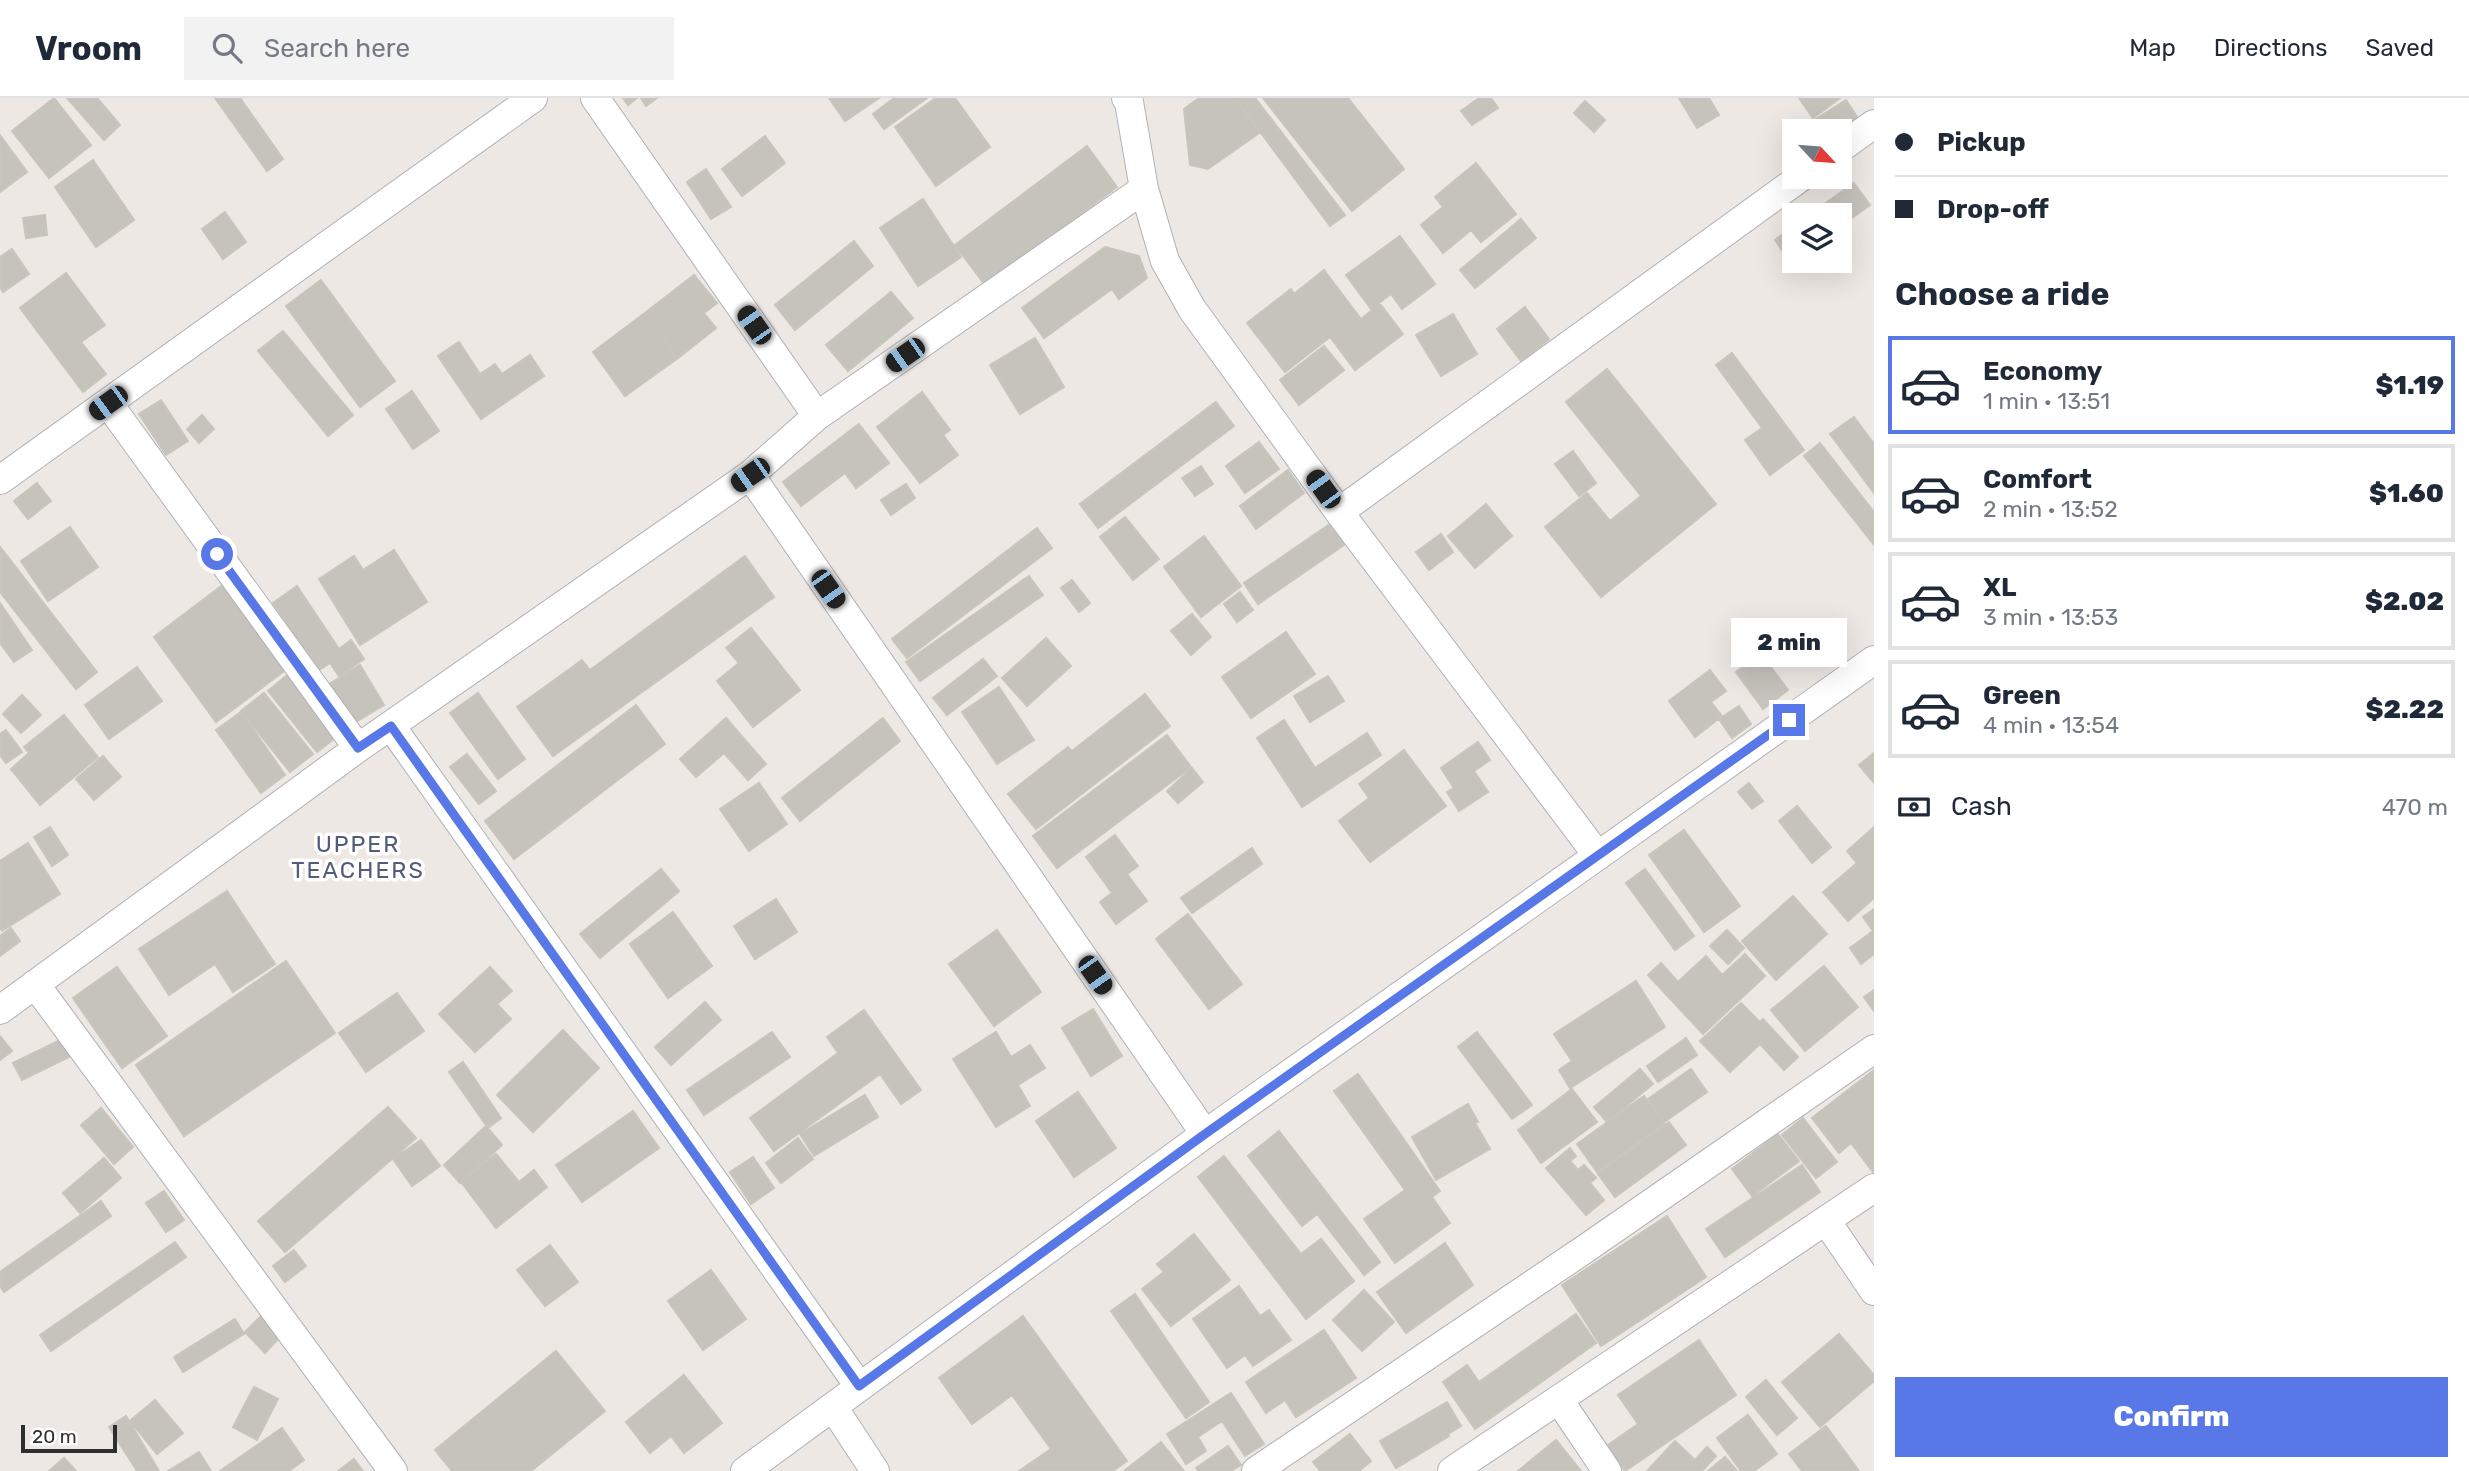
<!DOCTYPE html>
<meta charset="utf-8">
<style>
body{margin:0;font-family:Rubik,sans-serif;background:#f2f2f3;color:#1f2937;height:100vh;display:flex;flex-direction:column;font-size:26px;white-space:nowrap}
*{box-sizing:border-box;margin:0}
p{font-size:23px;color:#747a83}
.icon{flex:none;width:38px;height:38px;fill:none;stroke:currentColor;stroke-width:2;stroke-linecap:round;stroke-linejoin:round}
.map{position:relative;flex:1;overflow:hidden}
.side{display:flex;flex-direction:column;background:#fff;width:595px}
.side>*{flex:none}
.banner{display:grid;align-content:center;height:154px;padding:0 21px;background:#fff}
.needle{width:46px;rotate:116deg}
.fabs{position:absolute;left:1782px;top:21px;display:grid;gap:14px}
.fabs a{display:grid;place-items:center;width:70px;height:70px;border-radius:0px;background:#fff;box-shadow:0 7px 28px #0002;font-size:35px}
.scale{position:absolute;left:21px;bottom:18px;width:96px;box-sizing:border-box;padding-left:7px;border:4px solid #2e2e2e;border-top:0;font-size:19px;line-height:24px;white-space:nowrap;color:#2e2e2e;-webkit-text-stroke:5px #fff;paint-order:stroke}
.end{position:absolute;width:32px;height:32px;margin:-16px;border:9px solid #5778e6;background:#fff;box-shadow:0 0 0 4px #fff}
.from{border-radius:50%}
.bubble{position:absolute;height:49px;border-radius:0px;background:#fff;box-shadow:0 7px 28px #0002;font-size:23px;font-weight:800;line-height:49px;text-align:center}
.car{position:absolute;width:21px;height:42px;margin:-21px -10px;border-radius:9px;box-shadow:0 0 5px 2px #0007;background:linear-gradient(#222 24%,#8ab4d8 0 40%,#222 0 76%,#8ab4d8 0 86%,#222 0)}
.banner b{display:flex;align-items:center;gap:24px;height:66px;font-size:26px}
.banner b+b{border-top:2px solid #e0e1e3}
.banner i{width:18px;height:18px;background:#1f2937}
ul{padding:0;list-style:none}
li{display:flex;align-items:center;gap:21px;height:98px;margin:0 14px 10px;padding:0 7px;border:4px solid #e0e1e3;border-radius:0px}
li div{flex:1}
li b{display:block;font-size:26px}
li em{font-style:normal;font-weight:800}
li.active{border-color:#5778e6}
li>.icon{width:63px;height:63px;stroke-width:1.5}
h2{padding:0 21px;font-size:32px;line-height:84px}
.pay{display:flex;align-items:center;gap:18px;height:77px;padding:0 21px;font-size:26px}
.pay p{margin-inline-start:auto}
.action{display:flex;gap:14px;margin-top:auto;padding:14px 21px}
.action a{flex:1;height:80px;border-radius:0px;background:#5778e6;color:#fff;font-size:28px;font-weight:800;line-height:80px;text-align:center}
header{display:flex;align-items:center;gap:42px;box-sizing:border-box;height:98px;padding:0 35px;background:#fff;border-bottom:2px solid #e0e1e3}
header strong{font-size:33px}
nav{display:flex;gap:38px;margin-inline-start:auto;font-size:24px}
.search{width:490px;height:63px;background:#f2f2f3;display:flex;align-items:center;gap:18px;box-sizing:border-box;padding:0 24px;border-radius:0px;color:#747a83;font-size:26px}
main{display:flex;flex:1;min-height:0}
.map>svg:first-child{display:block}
</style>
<header>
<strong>Vroom</strong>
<div class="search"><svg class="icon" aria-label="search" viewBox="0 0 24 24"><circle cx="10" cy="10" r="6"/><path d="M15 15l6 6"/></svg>Search here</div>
<nav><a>Map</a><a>Directions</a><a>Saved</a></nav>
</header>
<main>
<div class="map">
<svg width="1874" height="1373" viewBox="0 0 1874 1373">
<rect width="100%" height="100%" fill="#ede8e3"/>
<path fill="#c6c3bd" stroke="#c9c4bc" stroke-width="2" d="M54,0l37,47 -42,33 -37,-47z
M67,0h30l23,27 -16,15z
M215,0h25l43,61 -16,12z
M623,0h14l-9,7z
M641,0h16l-11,8z
M829,0h50l-34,23z
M894,0h33l-43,31 -11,-15z
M936,0h19l35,49 -54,39 -41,-59z
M1199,0h36l24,35 -51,36 -18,-4 -6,-56z
M1235,0h20l90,117 -15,11z
M1263,0h85l56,71 -52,42z
M1479,0h12l7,10 -26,17 -11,-14z
M1679,0h30l10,17 -22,13z
M1799,0h41l-27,20z
M1846,2l13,20 -20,14v-3h-14l-9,-12z
M1585,3l20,19 -11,12 -20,-19z
M0,37l27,37 -27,20z
M765,38l20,27 -43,33 -20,-27z
M1087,48l30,41 -132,98 -30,-40z
M93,62l41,60 -38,27 -41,-60z
M1476,65l40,51 -35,28 -10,-12 -28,23 -22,-28 22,-18 -8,-10z
M706,71l25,38 -20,12 -24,-37z
M1854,85l16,22 -31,22v-12h-30z
M923,101l38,58 -43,29 -38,-58z
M225,114l21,30 -23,17 -21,-30z
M45,117l2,20 -21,3 -3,-20z
M1521,121l15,19 -61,50 -15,-18z
M1794,128v33l-4,3 -15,-22z
M1400,138l35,48 -33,25 -11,-15 -20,15 -25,-34z
M854,143l19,25 -78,64 -20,-25z
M1105,149l34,9 8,22 -28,21 -7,-10 -68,49 -22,-30z
M12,151l17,25 -26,18 -3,-5v-30z
M1324,172l37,49 19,-15 23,30 -48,36 -25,-33 -45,35 -38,-49 44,-34 3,5z
M66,175l39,52 -24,17 25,32 -23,18 -63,-84z
M694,177l23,28 -13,10 12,15 -38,30 -33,-45z
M321,182l74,101 -35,26 -74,-101z
M891,194l22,26 -65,53 -22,-26z
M1525,209l24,32 -28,22 -24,-32z
M645,215l33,45 -53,38 -32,-44z
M1453,216l24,40 -36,22 -25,-41z
M283,233l70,84 -25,21 -70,-85z
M1035,240l29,49 -44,27 -30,-49z
M459,244l21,32 15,-10 7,10 28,-19 14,21 -63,43 -43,-63z
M1324,248l20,24 -45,35 -19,-25z
M1732,255l72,97 -34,25 -25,-35 17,-12 -46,-63z
M1607,271l109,135 -115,93 -56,-70 42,-34 23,28 31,-25 -75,-94z
M412,293l27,40 -26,18 -27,-40z
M922,294l28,38 -7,5 15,20 -38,28 -43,-56z
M161,302l27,41 -22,14 -27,-41z
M1216,304l18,24 -136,102 -18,-24z
M202,317l12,14 -15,14 -12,-14z
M1854,319l20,27v49l-44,-59z
M859,326l30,39 -33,25 -11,-15 -44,33 -18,-24z
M1259,344l20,27 -34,24 -19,-27z
M1820,345l54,69v33l-70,-89z
M1573,353l23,32 -17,13 -24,-32z
M1201,368l12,18 -18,12 -13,-18z
M1288,372l16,23 -48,36 -16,-23z
M37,385l14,18 -23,18 -14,-18z
M906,386l9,14 -24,17 -10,-15z
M1486,406l26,32 -37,32 -27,-32z
M1125,419l34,42 -26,21 -33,-43z
M1330,426l14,21 -86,59 -14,-21z
M70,429l28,40 -50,34 -27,-40z
M1037,430l15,20 -145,110 -15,-19z
M1441,436l12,18 -24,18 -13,-18z
M1204,438l37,50 -40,31 -37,-50z
M1,450l96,124 -21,17 -76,-97z
M394,452l33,52 -67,43 -41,-66 35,-23 9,14z
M745,458l29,41 -221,159 -36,-49 65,-47 8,10z
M1029,478l14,19 -123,86 -14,-19z
M1072,482l18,23 -11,9 -18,-24z
M228,483l63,85 -75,56 -62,-85z
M297,488l42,63 12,-9 13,19 -25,17 -9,-13 -11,7 -46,-67z
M1240,494l13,18 -16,12 -13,-18z
M0,505l32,47 -18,12 -14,-19z
M1192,516l19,23 -20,18 -20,-24z
M751,530l49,62 -47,37 -36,-46 22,-18 -13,-15z
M1286,534l29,42 -64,44 -29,-41z
M1046,540l25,28 -44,40 -25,-28z
M1761,556l27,36 -25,19 -27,-37z
M983,561l14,17 -50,39 -14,-17z
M360,567l24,40 -35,21 -23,-40z
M137,569l25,34 -53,38 -24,-34z
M1710,572l16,21 -15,11 11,14 -27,21 -26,-36z
M291,574l49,62 -23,18 -49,-61z
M1328,578l16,25 -34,21 -16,-26z
M999,589l35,53 -37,24 -35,-52z
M264,595l49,61 -23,18 -49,-61z
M478,595l47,66 -27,20 -48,-66z
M1145,596l25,32 -134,103 -28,-35 60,-47 4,4z
M22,597l19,20 -20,18 -18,-19z
M636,607l29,39 -151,115 -29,-38z
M1739,608l12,18 -19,14 -13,-19z
M241,614l44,63 -24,18 -45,-63z
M64,617l34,42 -58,48 -29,-36 18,-16 -5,-6z
M726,620l40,46 -18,16 -24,-27 -28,24 -16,-18z
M883,620l17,23 -100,80 -18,-23z
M1284,622l31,48 52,-35 14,22 -79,52 -45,-69z
M6,632l16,22 -16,11 -6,-8v-21z
M1167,637l24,32 -134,101 -24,-32z
M1478,644l12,18 -16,11 14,21 -29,19 -12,-19 7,-4 -13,-20z
M1404,652l42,56 -76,56 -31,-41 30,-23 -10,-14z
M1874,655v30l-15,-18z
M467,656l29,37 -17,13 -29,-37z
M103,658l18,21 -27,23 -18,-21z
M1192,670l11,14 -25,21 -11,-12z
M759,685l28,41 -38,27 -29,-42z
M1749,685l14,18 -11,8 -14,-17z
M1797,708l34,41 -19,16 -33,-42z
M50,729l18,28 -16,11 -18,-29z
M1874,729v71l-26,23 -25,-29 34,-29 -10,-12z
M1684,732l56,76 -36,26 -55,-77z
M1115,737l23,31 -11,8 20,27 -31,23 -16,-22 12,-9 -26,-36z
M28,745l32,51 -58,37 -2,-3v-67z
M1252,750l10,16 -70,49 -11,-15z
M661,771l18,22 -79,67 -20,-24z
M1645,771l49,67 -19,14 -49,-67z
M227,793l48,73 -42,28 -18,-28 -46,31 -30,-46z
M1793,798l34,38 -51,46 -34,-39z
M776,801l21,33 -42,27 -21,-33z
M1874,811v45l-13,10 -11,-16 23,-17 -10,-14z
M673,814l39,54 -44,32 -38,-54z
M1188,816l54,70 -33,25 -53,-70z
M11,830l9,13 -20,15v-20z
M997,832l44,62 -47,34 -45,-62z
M1727,832l17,18 -16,16 -18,-18z
M1745,856l20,22 -62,58 -55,-59 13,-12 17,19 28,-26 16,19z
M286,863l49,72 -151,103 -48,-71z
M1824,868l34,41 -53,44 -34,-41z
M117,869l50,69 -45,32 -49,-70z
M490,869l22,24 -15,13 14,15 -36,33 -36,-38z
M1636,883l29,46 -95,61 -11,-18 13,-9 -18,-27z
M1874,892v21l-10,-14z
M397,895l27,38 -58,41 -27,-39z
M705,904l16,18 -50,45 -16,-18z
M1741,905l19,19 3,-3 35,38 -14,13 -24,-26 -30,28 -30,-31z
M1093,911l29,47 -31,20 -29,-48z
M864,912l57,80 -20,14 -21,-30 -106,77 -24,-33 88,-65 -11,-16z
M563,932l36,38 -66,64 -36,-37z
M772,934l18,25 -86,58 -17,-25z
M996,934l15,25 19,-12 15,23 -27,17 12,21 -34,21 -43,-68z
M1477,934l55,73 -20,14 -54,-72z
M0,938l12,15 -12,9z
M1686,940l11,17 -39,27 -11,-16z
M60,942l9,17 -47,23 -9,-17z
M463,964l38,56 -13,10 -39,-56z
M1640,971l13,15 -46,38 -13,-15z
M1691,971l16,23 -43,30 -16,-23z
M1874,972v101l-1,1 -22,-29 -12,10 -27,-35z
M1358,976l82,117 -8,6 18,26 -55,40 -31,-44 41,-29 -71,-99z
M1572,991l25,33 -56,41 -23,-33z
M1078,994l38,56 -42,29 -38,-56z
M865,997l13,22 -64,39 -14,-22z
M1644,998l20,27 -67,49 -20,-28z
M1468,1006l10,18 -3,1 15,26 -54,31 -24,-43z
M388,1009l28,31 -131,114 -27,-31z
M101,1010l32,39 -19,17 -33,-39z
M633,1013l26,37 -77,54 -26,-37z
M1803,1020l34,44 -21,16 -34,-43z
M1669,1024l17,23 -71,52 -17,-23z
M486,1028l16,19 -42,38 -16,-18z
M1279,1033l101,131 -16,13 -47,-61 -15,12 -54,-70z
M1778,1036l21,27 -47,35 -20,-27z
M798,1040l15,21 -32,24 -15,-20z
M421,1042l19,26 -28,20 -19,-27z
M1570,1050l6,8 -6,5 8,9 6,-5 12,13 -6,5 14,17 -18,15 -40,-47z
M496,1056l23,28 15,-12 13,17 -51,41 -35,-46z
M1224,1058l77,98 20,-15 33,42 -48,38 -108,-142z
M753,1059l21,31 -23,16 -21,-32z
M104,1060l17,20 -41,35 -17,-20z
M1802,1067l18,27 -95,65 -19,-28z
M164,1093l20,29 -18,12 -20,-29z
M101,1103l10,15 -107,76 -4,-6v-14z
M1667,1118l39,61 -105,69 -39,-61z
M1194,1136l36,46 -59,46 -29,-37 22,-17 -7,-8z
M175,1144l11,15 -135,94 -11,-16z
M1445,1145l28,42 -67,48 -29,-41z
M550,1147l28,37 -33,24 -28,-36z
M294,1152l12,16 -21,16 -12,-16z
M711,1172l35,49 -43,31 -35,-49z
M1239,1188l21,30 9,-6 22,30 -38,26 -8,-11 -18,13 -34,-49z
M1364,1192l30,32 -32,29 -29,-31z
M1135,1196l74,108 -23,16 -75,-107z
M1576,1216l20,29 -121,86 -32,-47 24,-17 12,17z
M1023,1218l104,145 -14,10h-94l32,-22 -39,-54 -40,29 -33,-46z
M260,1219l20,20 -15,16 -20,-21z
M235,1221l9,15 -61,38 -9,-15z
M1324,1232l32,48 -60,39 -11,-17 -19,13 -20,-31z
M1839,1236l35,41v6l-54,46 -38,-45z
M1699,1242l37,55 -111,76 -17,-26 30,-21 -20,-29z
M556,1253l49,60 -74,60h-79l-17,-21z
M684,1277l38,48 -38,30 -13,-17 -21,17 -24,-31z
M1766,1282l31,38 -20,17 -31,-38z
M254,1289l24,12 -21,41 -24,-13z
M1231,1295l33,51 -19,12 -23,-35 -24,16 8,14 -20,13 -19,-30z
M155,1302l28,33 -26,21 -27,-33z
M1447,1304l14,24 -13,8 1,2 -53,32 -16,-27z
M1748,1317l29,39 -23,17h-13l-24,-33z
M126,1318l33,55h-22l-28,-44z
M1826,1328l33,45h-57l-13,-17z
M282,1330l22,32 -15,11h-69z
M1350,1336l21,27 -12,10h-39l-7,-9z
M1556,1342l25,31h-63z
M1675,1343l20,19 12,-13 9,9 -14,15h-55z
M1161,1344l23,29h-60z
M1228,1348l13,19 -10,6h-33l-2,-3z
M199,1354l12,19h-43z
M1725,1359l12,14h-29z
M64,1360l12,13h-27z
M354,1361l9,12h-25z"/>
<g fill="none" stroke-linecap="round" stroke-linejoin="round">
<g stroke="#afb1b8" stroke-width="30">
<path id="street" d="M595,0l222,318 -67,59 455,659
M1126,0l3,4 15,87 21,72 27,48 147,203 259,344
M1839,51l35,-25
M108,305l250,345
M817,318l327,-227
M0,382l533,-382
M1339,414l462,-335
M391,628l468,660
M35,886l358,487
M0,912l358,-262 392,-273
M1827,1124l47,69
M1559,1302l48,71
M833,1309l42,64
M745,1373l460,-337 669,-474
M1256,1373l329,-222 289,-200
M1452,1373l422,-283"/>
</g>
<use href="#street" stroke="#fff" stroke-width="28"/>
</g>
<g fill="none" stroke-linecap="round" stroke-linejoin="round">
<path stroke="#5778e6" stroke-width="9" d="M217,456l141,194 33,-22 468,660 346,-252 584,-414"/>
</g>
<g text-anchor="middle" stroke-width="7" stroke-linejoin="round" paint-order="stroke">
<g font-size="23" letter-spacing="2" fill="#535b7a" stroke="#fff">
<text x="358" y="754">UPPER<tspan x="358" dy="26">TEACHERS</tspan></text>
</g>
</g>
</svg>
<div class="fabs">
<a><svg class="needle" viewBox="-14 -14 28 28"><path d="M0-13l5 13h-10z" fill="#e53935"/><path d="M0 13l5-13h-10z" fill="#747a83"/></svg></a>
<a><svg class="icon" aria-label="layers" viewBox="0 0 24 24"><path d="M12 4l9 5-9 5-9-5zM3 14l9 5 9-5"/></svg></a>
</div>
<div class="scale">20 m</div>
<i class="end from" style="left:217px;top:456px"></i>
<i class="end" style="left:1789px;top:622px"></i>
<div class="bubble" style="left:1731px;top:520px;width:116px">2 min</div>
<i class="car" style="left:754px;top:227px;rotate:325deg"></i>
<i class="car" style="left:905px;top:257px;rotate:235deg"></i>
<i class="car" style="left:108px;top:305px;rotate:234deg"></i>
<i class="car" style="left:750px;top:377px;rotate:235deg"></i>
<i class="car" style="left:1323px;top:391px;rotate:324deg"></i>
<i class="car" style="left:828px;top:491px;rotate:145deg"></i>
<i class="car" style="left:1095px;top:877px;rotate:145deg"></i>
</div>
<section class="side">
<div class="banner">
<b><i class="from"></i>Pickup</b>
<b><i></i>Drop-off</b>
</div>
<h2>Choose a ride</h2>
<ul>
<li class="active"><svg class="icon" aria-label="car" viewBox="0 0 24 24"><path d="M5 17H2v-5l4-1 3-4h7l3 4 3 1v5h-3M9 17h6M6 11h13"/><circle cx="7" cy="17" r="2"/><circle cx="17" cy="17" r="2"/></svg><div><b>Economy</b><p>1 min · 13:51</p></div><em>$1.19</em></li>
<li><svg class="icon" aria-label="car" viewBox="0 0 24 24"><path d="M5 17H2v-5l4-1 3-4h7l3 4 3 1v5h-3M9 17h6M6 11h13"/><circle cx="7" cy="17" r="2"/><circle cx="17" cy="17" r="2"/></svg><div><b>Comfort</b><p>2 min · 13:52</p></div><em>$1.60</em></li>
<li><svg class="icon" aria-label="car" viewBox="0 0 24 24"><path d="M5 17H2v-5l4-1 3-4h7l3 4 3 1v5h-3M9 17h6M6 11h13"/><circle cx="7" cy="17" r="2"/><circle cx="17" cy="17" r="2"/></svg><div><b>XL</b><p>3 min · 13:53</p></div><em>$2.02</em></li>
<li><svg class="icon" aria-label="car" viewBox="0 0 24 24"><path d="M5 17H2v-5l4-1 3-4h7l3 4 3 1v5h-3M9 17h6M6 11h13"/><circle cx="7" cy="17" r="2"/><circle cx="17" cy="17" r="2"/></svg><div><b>Green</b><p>4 min · 13:54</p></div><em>$2.22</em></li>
</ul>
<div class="pay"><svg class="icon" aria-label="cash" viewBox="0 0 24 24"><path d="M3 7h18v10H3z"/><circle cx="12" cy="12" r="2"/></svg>Cash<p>470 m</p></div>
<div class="action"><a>Confirm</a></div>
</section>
</main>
